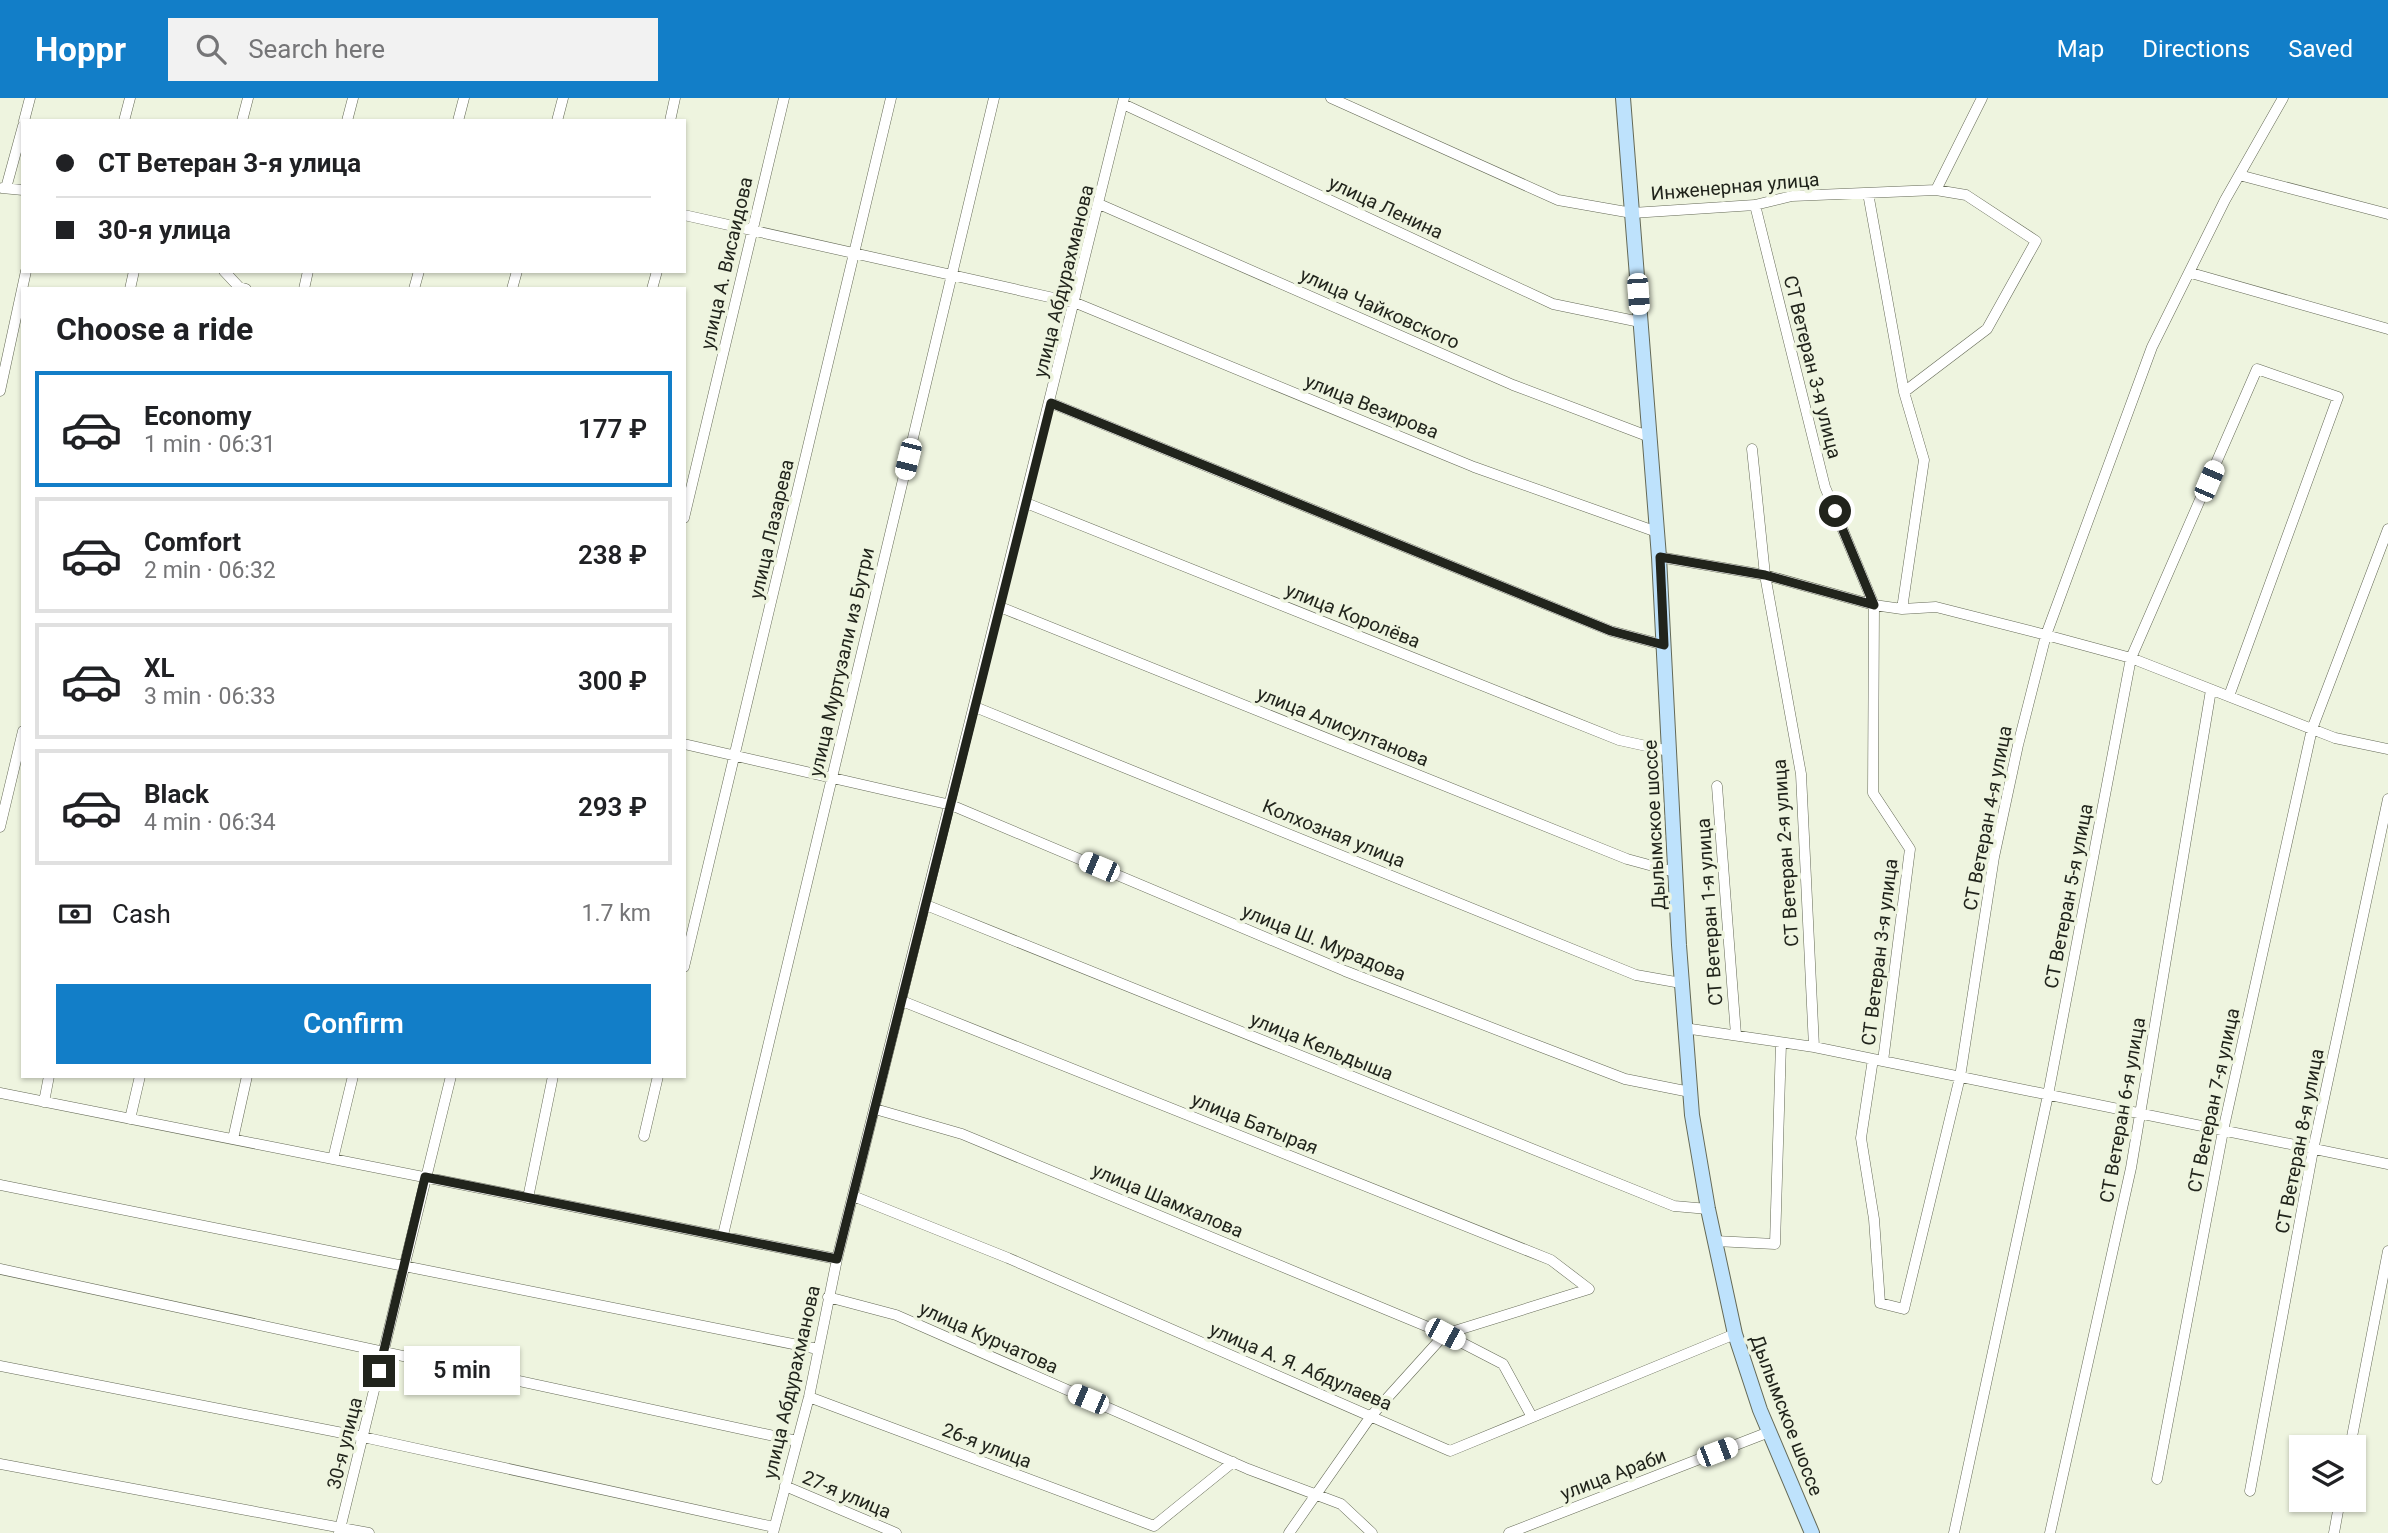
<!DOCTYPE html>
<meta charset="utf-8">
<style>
body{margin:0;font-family:Roboto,sans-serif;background:#f2f2f2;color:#202124;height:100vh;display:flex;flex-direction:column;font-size:26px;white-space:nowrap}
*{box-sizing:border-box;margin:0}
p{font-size:23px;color:#757577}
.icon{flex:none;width:38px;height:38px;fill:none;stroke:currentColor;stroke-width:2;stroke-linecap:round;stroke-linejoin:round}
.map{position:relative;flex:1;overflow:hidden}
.panel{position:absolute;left:21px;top:189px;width:665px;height:791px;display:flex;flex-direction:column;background:#fff;border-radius:0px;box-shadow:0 2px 5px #0004}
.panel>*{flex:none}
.top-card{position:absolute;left:21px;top:21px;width:665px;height:154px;border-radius:0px;box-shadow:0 2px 5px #0004;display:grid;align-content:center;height:154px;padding:0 35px;background:#fff}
.fabs{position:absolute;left:2289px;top:1337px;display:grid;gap:14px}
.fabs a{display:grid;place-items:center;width:77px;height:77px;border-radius:0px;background:#fff;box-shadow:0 2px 5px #0004;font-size:35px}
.end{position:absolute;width:32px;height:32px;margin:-16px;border:9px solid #21241c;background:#fff;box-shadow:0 0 0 4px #fff}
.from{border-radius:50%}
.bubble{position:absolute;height:49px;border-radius:0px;background:#fff;box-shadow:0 2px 5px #0004;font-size:23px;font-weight:600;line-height:49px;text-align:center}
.car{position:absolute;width:21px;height:42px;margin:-21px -10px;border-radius:9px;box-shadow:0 0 5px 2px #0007;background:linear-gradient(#fff 24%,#345 0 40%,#fff 0 76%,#345 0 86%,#fff 0)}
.top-card b{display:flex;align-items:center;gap:24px;height:66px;font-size:26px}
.top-card b+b{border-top:2px solid #e0e0e0}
.top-card i{width:18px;height:18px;background:#202124}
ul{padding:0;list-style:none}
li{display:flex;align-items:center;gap:21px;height:116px;margin:0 14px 10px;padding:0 21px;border:4px solid #e0e0e0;border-radius:0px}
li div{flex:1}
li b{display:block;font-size:26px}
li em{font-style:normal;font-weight:600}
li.current{border-color:#127ec8}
li>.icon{width:63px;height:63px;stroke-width:1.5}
h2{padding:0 35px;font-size:32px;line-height:84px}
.pay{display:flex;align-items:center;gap:18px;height:77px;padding:0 35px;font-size:26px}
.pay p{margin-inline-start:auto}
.primary-button{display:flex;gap:14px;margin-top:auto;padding:14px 35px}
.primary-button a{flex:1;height:80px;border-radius:0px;background:#127ec8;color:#fff;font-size:28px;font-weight:600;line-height:80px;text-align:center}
header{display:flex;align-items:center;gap:42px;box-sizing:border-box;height:98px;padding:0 35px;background:#127ec8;color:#fff}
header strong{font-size:33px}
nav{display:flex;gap:38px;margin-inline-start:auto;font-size:24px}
.search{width:490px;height:63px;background:#f2f2f2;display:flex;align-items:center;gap:18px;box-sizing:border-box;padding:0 24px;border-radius:0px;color:#757577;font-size:26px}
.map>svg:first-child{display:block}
</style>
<header>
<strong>Hoppr</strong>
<div class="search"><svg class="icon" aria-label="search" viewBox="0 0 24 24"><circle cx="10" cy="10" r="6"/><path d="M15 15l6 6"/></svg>Search here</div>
<nav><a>Map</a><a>Directions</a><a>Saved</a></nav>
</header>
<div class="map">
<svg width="2388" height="1435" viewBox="0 0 2388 1435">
<rect width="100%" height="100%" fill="#eef4df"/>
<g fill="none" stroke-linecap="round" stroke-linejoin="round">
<g stroke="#646956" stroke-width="11">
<path id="minor" d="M1331,0l227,102 74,13 123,-8 37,-9 144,-6 46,-92
M1123,6l430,200 87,18
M24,23l6,-23
M124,23l6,-23
M242,23l6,-23
M347,23l6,-23
M458,23l6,-23
M557,23l6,-23
M670,23l5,-23
M2239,77l149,39
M2,90l21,2
M6,90l17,-62
M1868,95l36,199 20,68 -22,149
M1099,106l414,181 137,52
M1755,107l70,282 49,118 -1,188 37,56 -27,212
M684,117l392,88 398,164 183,65
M224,173l15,16 7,2
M2191,175l197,56
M130,191l4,-18
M304,191l4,-18
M414,191l5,-18
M512,191l5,-18
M652,191l5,-18
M0,293l26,-120
M1904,294l83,-63 49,-88 -70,-46 -30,-5
M1051,305l560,228 53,14
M1752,351l13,126 36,199 13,273
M1026,405l593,237 50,11
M684,420l100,-420
M1659,459l106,18 109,30 28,4 34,-2 110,28 85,23 204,80 53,11
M1000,509l627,252 48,13
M975,609l661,268 45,8
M684,646l267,61 394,166 186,72 94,36 65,13
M1717,688l19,249
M0,729l23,-96
M926,807l748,301 34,3
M684,869l207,-869
M902,903l649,259 38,29
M1684,930l130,19 574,117
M1873,961l-12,79 13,81 6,84 24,6 56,-232 34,-220 24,-112 28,-110 106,-288 73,-147 58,-102
M0,995l837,166
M44,1004l5,-26
M875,1011l87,25 483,200 58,30 29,53
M130,1021l10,-43
M644,1038l14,-60
M233,1041l14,-63
M333,1061l20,-83
M0,1087l818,164
M853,1098l155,62 442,193 285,-117
M528,1100l25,-122
M723,1137l271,-1137
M1715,1143l60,3 6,-201
M0,1171l797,172
M828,1199l68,18 352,154 93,35 31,29
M0,1268l363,71 411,90
M809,1299l345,129 79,-64
M2350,1349l38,-196
M0,1366l369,69
M2157,1381l66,-348 89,-402 76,-200
M785,1388l111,47
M2250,1393l63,-341 75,-351
M339,1435l112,-457
M773,1435l36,-136 28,-138 287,-1161
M1289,1435l82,-117 74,-82 144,-45
M1509,1435l260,-101
M1954,1435l94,-438 83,-437 126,-289 81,28 -109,299
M2050,1435l81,-365 80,-478
M2334,1435l6,-33"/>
</g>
<g stroke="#646956" stroke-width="16">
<path id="secondary" d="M1623,0l36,459 20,388 13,170 16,94 27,125 25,76 52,123"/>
</g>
<use href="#minor" stroke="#fff" stroke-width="10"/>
<use href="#secondary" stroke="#bee2fc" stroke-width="14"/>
</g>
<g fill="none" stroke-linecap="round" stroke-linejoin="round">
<path stroke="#21241c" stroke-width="9" d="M379,1273l46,-194 412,82 214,-856 560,228 53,14 -4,-88 105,18 109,30 -39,-94"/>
</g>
<g text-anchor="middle" stroke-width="7" stroke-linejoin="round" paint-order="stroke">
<g font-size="19" fill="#21241c" stroke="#eef4df">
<text transform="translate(1735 88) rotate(-5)" y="7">Инженерная улица</text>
<text transform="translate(1386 109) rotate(25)" y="7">улица Ленина</text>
<text transform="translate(726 165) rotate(-77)" y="7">улица А. Висаидова</text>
<text transform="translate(1063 183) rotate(-76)" y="7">улица Абдурахманова</text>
<text transform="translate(1380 210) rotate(24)" y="7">улица Чайковского</text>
<text transform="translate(1813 269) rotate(76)" y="7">СТ Ветеран 3-я улица</text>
<text transform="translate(1372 308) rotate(22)" y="7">улица Везирова</text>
<text transform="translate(771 431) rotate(-77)" y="7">улица Лазарева</text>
<text transform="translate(1353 517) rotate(22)" y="7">улица Королёва</text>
<text transform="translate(841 564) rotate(-77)" y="7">улица Муртузали из Бутри</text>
<text transform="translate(1343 628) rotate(22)" y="7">улица Алисултанова</text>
<text transform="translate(1987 720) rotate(-79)" y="7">СТ Ветеран 4-я улица</text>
<text transform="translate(1654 727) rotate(-93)" y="7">Дылымское шоссе</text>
<text transform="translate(1334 735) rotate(22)" y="7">Колхозная улица</text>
<text transform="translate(1785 755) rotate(-94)" y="7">СТ Ветеран 2-я улица</text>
<text transform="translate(2068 798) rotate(-79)" y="7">СТ Ветеран 5-я улица</text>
<text transform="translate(1709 814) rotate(-94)" y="7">СТ Ветеран 1-я улица</text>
<text transform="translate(1324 844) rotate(22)" y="7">улица Ш. Мурадова</text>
<text transform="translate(1879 854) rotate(-83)" y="7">СТ Ветеран 3-я улица</text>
<text transform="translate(1322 948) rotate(22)" y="7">улица Кельдыша</text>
<text transform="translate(2213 1002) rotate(-78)" y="7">СТ Ветеран 7-я улица</text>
<text transform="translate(2122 1012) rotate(-80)" y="7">СТ Ветеран 6-я улица</text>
<text transform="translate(1255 1025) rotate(22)" y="7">улица Батырая</text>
<text transform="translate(2299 1043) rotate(-79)" y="7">СТ Ветеран 8-я улица</text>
<text transform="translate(1168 1102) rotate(23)" y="7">улица Шамхалова</text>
<text transform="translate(989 1239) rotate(24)" y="7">улица Курчатова</text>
<text transform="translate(1301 1268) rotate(23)" y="7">улица А. Я. Абдулаева</text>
<text transform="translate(791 1284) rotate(-77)" y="7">улица Абдурахманова</text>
<text transform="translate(1787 1317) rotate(69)" y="7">Дылымское шоссе</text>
<text transform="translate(344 1345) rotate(-76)" y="7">30-я улица</text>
<text transform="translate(987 1347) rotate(21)" y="7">26-я улица</text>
<text transform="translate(1613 1376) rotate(-21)" y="7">улица Араби</text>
<text transform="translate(847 1396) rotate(23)" y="7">27-я улица</text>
</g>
</g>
</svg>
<div class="fabs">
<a><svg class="icon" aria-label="layers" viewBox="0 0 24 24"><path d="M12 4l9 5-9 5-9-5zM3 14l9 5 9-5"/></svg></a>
</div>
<i class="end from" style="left:1835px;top:413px"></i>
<i class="end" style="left:379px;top:1273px"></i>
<div class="bubble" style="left:404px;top:1248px;width:116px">5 min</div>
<i class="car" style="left:1638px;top:196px;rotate:176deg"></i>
<i class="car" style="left:908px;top:361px;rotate:194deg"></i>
<i class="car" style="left:2209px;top:383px;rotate:23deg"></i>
<i class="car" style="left:1099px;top:769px;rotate:293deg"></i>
<i class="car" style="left:1445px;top:1236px;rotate:118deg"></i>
<i class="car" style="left:1088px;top:1301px;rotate:293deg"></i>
<i class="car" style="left:1717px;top:1354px;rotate:69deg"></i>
<div class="top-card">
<b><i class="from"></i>СТ Ветеран 3-я улица</b>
<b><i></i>30-я улица</b>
</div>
<section class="panel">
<h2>Choose a ride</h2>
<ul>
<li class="current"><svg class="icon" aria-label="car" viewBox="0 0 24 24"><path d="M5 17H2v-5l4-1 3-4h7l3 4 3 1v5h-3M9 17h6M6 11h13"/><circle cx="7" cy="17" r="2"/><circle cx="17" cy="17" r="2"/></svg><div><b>Economy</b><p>1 min · 06:31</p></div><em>177 ₽</em></li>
<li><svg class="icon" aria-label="car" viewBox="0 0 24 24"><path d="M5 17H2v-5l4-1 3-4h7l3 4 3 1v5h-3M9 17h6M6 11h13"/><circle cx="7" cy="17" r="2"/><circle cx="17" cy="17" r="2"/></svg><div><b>Comfort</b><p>2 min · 06:32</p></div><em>238 ₽</em></li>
<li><svg class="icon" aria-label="car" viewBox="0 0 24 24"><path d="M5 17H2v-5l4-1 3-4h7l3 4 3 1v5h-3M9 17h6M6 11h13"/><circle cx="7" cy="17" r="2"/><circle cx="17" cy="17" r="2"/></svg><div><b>XL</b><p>3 min · 06:33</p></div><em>300 ₽</em></li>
<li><svg class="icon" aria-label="car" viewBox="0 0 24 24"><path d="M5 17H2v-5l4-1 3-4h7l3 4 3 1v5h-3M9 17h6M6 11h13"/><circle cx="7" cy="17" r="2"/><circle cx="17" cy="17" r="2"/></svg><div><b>Black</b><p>4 min · 06:34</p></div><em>293 ₽</em></li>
</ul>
<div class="pay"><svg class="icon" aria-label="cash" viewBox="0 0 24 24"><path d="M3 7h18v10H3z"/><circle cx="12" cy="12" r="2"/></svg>Cash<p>1.7 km</p></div>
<div class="primary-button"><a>Confirm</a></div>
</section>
</div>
